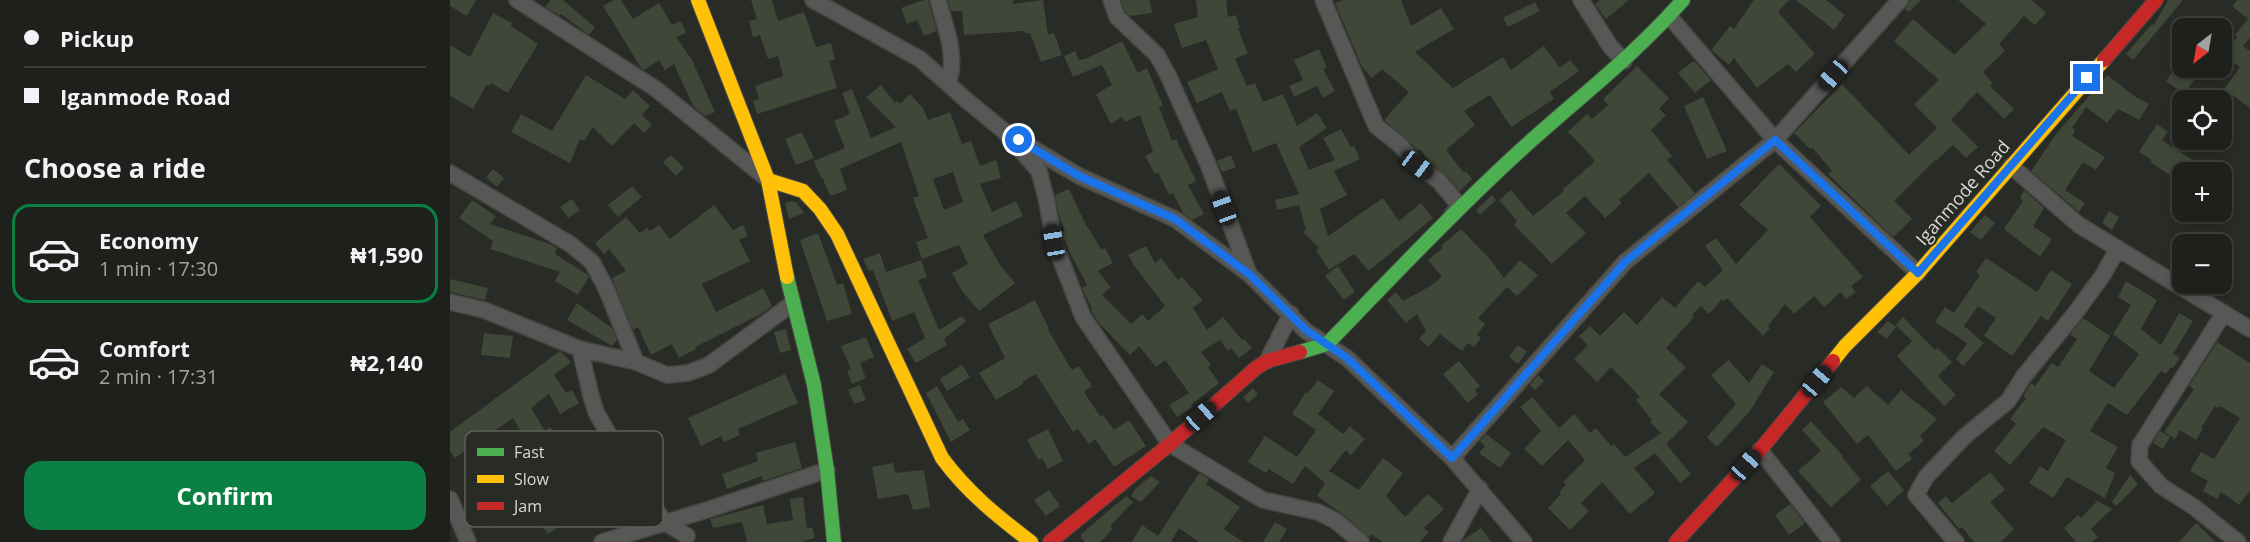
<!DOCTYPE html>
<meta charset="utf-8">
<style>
body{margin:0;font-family:"Open Sans",sans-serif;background:#2b2d29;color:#f1f3f6;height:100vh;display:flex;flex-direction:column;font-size:22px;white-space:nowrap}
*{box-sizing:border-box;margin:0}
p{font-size:20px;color:#a1a3a3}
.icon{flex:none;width:33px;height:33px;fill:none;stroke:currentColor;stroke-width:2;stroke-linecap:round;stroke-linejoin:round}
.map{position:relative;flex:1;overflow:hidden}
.drawer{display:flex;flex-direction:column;background:#1e201c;width:450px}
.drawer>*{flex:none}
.hud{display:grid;align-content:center;height:132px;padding:0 24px;background:#1e201c}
.needle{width:39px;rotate:211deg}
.fabs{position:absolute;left:1722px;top:18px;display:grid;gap:12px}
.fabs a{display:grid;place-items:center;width:60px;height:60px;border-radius:12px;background:#1e201c;box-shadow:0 3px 9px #0003,0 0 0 2px #3c3e3b;font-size:30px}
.end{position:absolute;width:27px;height:27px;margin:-14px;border:8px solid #1a73e8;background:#fff;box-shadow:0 0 0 3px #fff}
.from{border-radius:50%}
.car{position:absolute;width:18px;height:36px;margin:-18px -9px;border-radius:8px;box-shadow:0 0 4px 2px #0007;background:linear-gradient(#222 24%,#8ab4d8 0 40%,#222 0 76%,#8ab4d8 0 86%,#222 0)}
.hud b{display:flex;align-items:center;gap:21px;height:57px;font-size:22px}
.hud b+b{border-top:2px solid #3c3e3b}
.hud i{width:15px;height:15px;background:#f1f3f6}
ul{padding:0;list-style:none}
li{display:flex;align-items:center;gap:18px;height:99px;margin:0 12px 9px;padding:0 12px;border:3px solid transparent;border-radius:18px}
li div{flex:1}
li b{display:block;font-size:22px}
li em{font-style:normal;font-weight:700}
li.on{border-color:#0b8043}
li>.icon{width:54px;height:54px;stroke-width:1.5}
h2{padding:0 24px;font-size:27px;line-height:72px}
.button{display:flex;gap:12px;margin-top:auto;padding:12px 24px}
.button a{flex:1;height:69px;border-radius:18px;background:#0b8043;color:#fff;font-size:24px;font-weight:700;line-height:69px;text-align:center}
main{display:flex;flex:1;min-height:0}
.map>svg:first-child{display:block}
</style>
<main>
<section class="drawer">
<div class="hud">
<b><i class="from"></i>Pickup</b>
<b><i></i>Iganmode Road</b>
</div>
<h2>Choose a ride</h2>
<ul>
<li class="on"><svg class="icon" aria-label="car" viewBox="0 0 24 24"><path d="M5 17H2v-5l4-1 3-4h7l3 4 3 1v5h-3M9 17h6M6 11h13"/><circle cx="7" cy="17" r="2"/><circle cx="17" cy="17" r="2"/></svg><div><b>Economy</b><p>1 min · 17:30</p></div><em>₦1,590</em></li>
<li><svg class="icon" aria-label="car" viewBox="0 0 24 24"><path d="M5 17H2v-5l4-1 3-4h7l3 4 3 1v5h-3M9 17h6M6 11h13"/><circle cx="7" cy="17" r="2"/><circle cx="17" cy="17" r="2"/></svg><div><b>Comfort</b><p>2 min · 17:31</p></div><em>₦2,140</em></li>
</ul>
<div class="button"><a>Confirm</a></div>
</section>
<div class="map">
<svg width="1800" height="542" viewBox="0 0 1800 542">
<rect width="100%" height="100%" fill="#282b26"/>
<path fill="#404638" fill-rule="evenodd" d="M0,0h26l-9,16 -17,-10z
M101,0h12l32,27 -6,8 -28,-21 -2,1 -14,-8z
M164,0h7l12,19 26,-16 13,22 9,-4 5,12 -10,4 16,23 23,52 -10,4 -12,-10 -19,-42 -9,6 -6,-10 -14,10 -4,-2 -38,-62z
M301,0h21l6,21 26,-9 12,35 15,-4 4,17 -6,1 8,27 -80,26 -4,-13 6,-2 -4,-13 28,-10 -5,-20 -10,3 -8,-24 -7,2 -4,-16 8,-2z
M474,0h4l9,31 -13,5 -7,-16 -10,4 -6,-16z
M498,0h65v4l30,-4 5,35 6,-2 8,22 -21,7 -11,-29h-5l-1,-2 -60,4 -2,-24h-11z
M671,0h29l2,13 -22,3 -5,-4z
M746,0h30l2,17 8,-2 4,13 -2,1 10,24 -13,6 12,27 8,-3 8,19 20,-8 14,32 20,-13 10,15 -28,19 10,23 26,-10 -12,-22 18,-9 10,18 3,-1 6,13 -26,12 13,24 -27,14 8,27 55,-38 16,23 22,-18 12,15 -64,53 -15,-17 -25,16 -13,-20 3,-2 -16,-16 3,-3 -7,-24 -22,5 -2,-10 24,-6 -23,-51 -23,9 -17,-43 -6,2 -8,-19 -25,11 -10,-21 31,-13 -12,-29 -24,8 -8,-24 24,-7z
M893,0h58l10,26 30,-18 13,21 -39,23 38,36 50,-31 8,13 33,-24 16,22 10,-8 9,11 -29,21 4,7 -43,28 -21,-32 -26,16 11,14 -29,25 18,23 2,-2 6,8 -12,12 -14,-16 -16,-12 -10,-14 -2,2 -12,-13 -22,-18 25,-28 -27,-23 -10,9 -10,-11 -27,-64z
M1150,0h29l-23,19 -11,-15z
M1304,0h35l-11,12 37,42 -19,18 -8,-8 -31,24 -23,-30 -5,7 -18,-15 19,-24 4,3z
M1346,0h30l19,15 -11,15z
M1460,0h11l-12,12 -4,-3z
M1508,0h74l14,13 -11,12 -11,-9 -25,28 6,7 -22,21 10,11 -3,3 24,23 -10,10 -27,-27 -26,28 27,27 -12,11 -13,-13 -17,16 -1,-1 -41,41 18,18 -19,18 -65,-63 4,-3 -20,-24 -2,2 -16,-16 48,-49 67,71 28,-27 -23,-24 25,-24 -45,-39 19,-22 41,36 32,-31z
M1718,0h15l-50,60 -7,-6 26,-30 2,1z
M1787,0h13v38l-7,8 7,5v57l-26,-19 16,-22 -10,-7 -3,4 -5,-6 15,-21 -2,-2 13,-16 -16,-13z
M1085,2l5,9 -32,16 -5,-9z
M43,13l19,10 -1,3 27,18 -30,49 -17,-10 -2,3 -2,-2 -14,25 -23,-13v-51l20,12z
M672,41l16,32 9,-5 16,38 -4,1 13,34 4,-2 20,42 -8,4 16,29 -12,6 -9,-7 -10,-20 -4,2 -11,-23 -3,2 -10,-18 8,-4 -13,-37 -15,7 -3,-5 -11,7 -15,-30 16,-9 -10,-20 -29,12 -9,-21 11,-5 4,9 6,-1z
M869,49l8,19 -4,1 12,22 -12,7 -6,-12 -23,11 -5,-11 14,-6 -9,-20z
M1242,62h3l16,18 -16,13 -17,-20z
M1187,66l32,32 -10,11 7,6 -15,15 21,26 -5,4 28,33 -17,14 -29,-34 -30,27 3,3 -17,15 -20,-22 -19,17 20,20 -34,31 -38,-39 3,-4 -18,-21 12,-10 22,26 31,-25 -1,-2 31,-27 -1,-4 -25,-26 19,-18 5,5 16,-14 -5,-6z
M1725,68h28l-19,26 -18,-13z
M136,75l39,24 8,-9 17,16 -8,9 10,10 -8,8 -10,-10 -22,23 -19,-19 -9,14 -4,-2 -10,24 -59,-31 10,-18 31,17z
M1657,75l30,23 12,6 -10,16 -21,-11 -11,14 -21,-16 -14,21 3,2 -3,6 33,21 -9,13 -13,-8 -18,28 20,13 -6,9 -48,-41 26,-38z
M431,85l14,18 2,-2 3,3 10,-10 13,14 5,12 22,-8 12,32 9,-3 9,25 16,-6 5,18 -21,6 12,28 24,-11 7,15 -40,19 17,30 15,18 -36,28 -17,-20 -10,-18 16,-9 -9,-19 -37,14 -6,-17 12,-4 -15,-40 6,-2 -18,-54 -61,27 7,21 -17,6 -8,-19 -1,1 -7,-17 31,-13 -11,-27 16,-7 -8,-21 10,-4 19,49 25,-11 -30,-30zM503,172l10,30 -19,8 -11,-31z
M1253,97l24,54 -20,8 -23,-53z
M1707,124l11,8 -6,8 49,32h-29v11l-32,-21 2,-2 -13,-8z
M352,132l12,26 -18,7 -11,-26z
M221,155l13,13 -8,8 -13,-14z
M781,155l5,12 -14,5 -5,-11z
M1329,164l42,42 -11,11 53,60 -12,9 5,6 -10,7 -5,-7 -17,15 -10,-11 -20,18 -9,-10 -17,22 2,2 -7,8 -36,-38 -3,3 -2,-2 -13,15 -8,-8 -9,9 2,2 -28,31 20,20 -27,26 29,28 -22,22 25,30 -11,9 -25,-30 -21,15 21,25 -25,21 -28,-32 -21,21 8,8 -19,19 -22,-22 13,-14 -2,-2 7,-7 -3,-3 22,-22 -17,-20 -26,26 -18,-17 17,-18 -21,-24 12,-10 27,31 15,-14 16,19 6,-5 15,18 3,-2 11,13 36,-24 -11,-11 2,-2 -16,-20 4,-3 -29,-30 -14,15 -23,-23 14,-14 -9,-9 11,-10 10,10 24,-24 13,13 25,-28 13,11 23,-27 7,6 18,-17 -18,-24 11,-8 20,26 32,-34 -29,-25z
M43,169l11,9 -7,9 -11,-10z
M182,186l10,11 -24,20 -10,-12z
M619,189l16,34 16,26 4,-1 8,15 -15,8 13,16 -9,8 29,29 11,-10 6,7 17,-15 -30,-39 -7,-12 18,-9 9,17 6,-5 17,22 4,-3 21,23 -10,8 14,22 16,-13 19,23 2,-1 8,9 -13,10 -8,-10 -3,3 -8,-11 -19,12 10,13 -3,2 11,16 -28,22 1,2 -15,10 -8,-12 20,-12 -24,-33 -9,7 -17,-21 -9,9 -31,-32 -7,-11v-3l-10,-21 5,-3 -24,-46 -1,-7 3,-2 -5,-11 -5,-24z
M1574,190l20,18 -11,18 19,13 -12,18 -36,-28 19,-28 -3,-3z
M1042,195l4,5 -16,15 -4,-5z
M122,199l8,11 -12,8 -8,-11z
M22,200l24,16 -6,8 60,20 7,4 -2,6 33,21 1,2 -11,18 -23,-14 5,-9 -70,-23 3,-8 -34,-23z
M341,201l5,1 8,11 -15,6 -4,-16z
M264,205l19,25 10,-5 5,11 -9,4 11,21 -48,23 14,28 47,-24 9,18 -11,8 -66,33 1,2 -17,9 -7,-14 -21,11 -13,-28 -5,3 -21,-52 14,-7 -17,-22 -5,5 -9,-11 31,-26 14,16 7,-5 3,3 9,-6 11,14z
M1659,211l10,6 -7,13 -10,-7z
M1535,215l10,8 -14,17 -11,-8z
M1011,229l28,29 15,20 16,-18 18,15 -21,21 -10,-9 -29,31 7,6 -8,11 4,3 -7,9 -6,-4 -6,8 -22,-17 -12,13 -9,-8 7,-8 -9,-17 -11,9 -19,-23 9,-8 7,9 29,-16 10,-8 -14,-17 15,-12 -2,-2z
M368,233l19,52 6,-2 9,31 -25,7 -27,-81z
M430,253l6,19 35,-12 6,17 -9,3 21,50 23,-14 4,5 -22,18 3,6 -31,18 -9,-14 18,-11 -11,-26 -22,9 -19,-51 -4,1 -6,-12z
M1536,258l51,34 14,-22 21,14 -24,37 -7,-5 -29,40 -28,-20 12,-18 -18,-12 -14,20 20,17 -21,23 -7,-7 11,-16 -32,-21 10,-15 9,6 26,-38 -4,-3z
M888,266l17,26 -11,8 -19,-24z
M0,279l38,9 -3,12 -35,-8z
M1676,281l31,19 -16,29 20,16 18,-32 14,8 -20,33 7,4 -7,10 -2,-1 -5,7 -5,-3 -34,44 -19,-12 -18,28 28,16 -12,21 9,5 -10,25 -38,-21 -14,21 -24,-15 11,-17 8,5 18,-31 -23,-13 -33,38 -16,-14 22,-27 -6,-5 16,-21 -3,-2 8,-13 4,3 17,-23 6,4 19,-28 -7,-4 13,-17 27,18 -21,35 25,17 25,-34 -26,-20 18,-29 -13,-8z
M585,300l14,29 -1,1 24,40 7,-4 13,20 -8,6 16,24 3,-1 11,15 15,-10 17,26 -32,21 -19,-28 -6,5 -11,-15 -5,3 -37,-58 -14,8 1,2 -27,16 -17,-27 26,-15 -17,-34z
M127,303l35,25 5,12 -5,6 -45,-26z
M1453,317l32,33 3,-2 14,14 -14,14 18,19 -12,11 -47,-50 15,-15 -16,-16z
M1438,321l8,6 -9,12 -10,-7z
M336,329l5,21 -11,3 -6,-21z
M34,333l29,3 -3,22 -29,-3z
M416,337l8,20 -14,6 6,15 -14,6 -5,-13 4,-2 -10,-23z
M1767,342l33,21v128l-11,14 -18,-13 -4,7 -14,-8 5,-10 -18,-10 11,-19 13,7 26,-41 -20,-12 -2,2 -3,-2 -14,22 2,1 -7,11 -16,-10 -5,9 -11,-7 30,-43 -5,-3z
M1068,345l9,7 -9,12 -9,-7z
M110,351l11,11 -17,13 12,18 6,-3 7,13 -19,11 -11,-20 -18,14 14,23 5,-4 19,26 29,-18 31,49 -12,6 11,14 -16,14 -14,-17 -50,33 -22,-29 -33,23 -12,-18 -7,4 -9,-14 10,-7 -8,-10 11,-8 12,17 45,-31 -11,-14 4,-3 -15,-26 -58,40 -5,-7v-19z
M1279,360l20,23 13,-19 12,8 -24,39 -33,36 -10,-10 29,-33 -25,-29z
M1009,361l21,25 -5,4 3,4 -10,9 -25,-29z
M512,365l8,12 -23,14 -7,-12z
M335,374l13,29 -60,26 2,6 -16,7 -3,-6 -20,10 -13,-28z
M1088,375l6,6 -9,9 -5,-5z
M868,380l16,11 -16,23 25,20 7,-8 15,13 -14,16 -5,-5 -17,21 30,19 24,-32 20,15 -17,23 19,21 23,-23 16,15 -20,19 5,4 -9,10h-38l-11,-8 -2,3 -25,-22 -27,-19 8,-13 -20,-17 -12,18 -24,-15 -3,4 -18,-11 17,-26 32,21 19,-27 -24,-16 14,-22 2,1z
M410,385l6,15 -12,4 -6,-14z
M487,386l21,36 5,-3 7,11 -19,12 -25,-49z
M1417,386l21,19 13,-15 36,29 -17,17 4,5 -16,13 4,5 -16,12 -28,-36 -11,9 -34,-42 18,-15 13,11z
M803,388l5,6 -10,9 -5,-6z
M1361,421l32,35 -1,1 19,23 -30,27 -33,-36 23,-20 -19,-21z
M598,429l15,32 -15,8 -6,-11 -4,2 -11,-20z
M1710,431l10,6 -7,12 -10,-6z
M1036,434l25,19 -11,15 -21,-15 6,-7 -5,-5z
M345,442l7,26 -39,13 -1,-5 -35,13 -5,-15 36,-13 -2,-8z
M443,463l2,10 29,-3 6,37 -17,3 -5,-16 -30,5 -6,-32z
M1438,471l16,19 -17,16 -17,-20z
M1540,472l15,18 -15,12 24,27 -13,13h-27l-12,-15 -3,2 -21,-26 8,-7 6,7z
M749,473l10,6 -3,5 34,23 -16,22 19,13h-44l-20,-14 -8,14h-39l10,-17 16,11z
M1680,475l8,9 -22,22 -4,-4z
M701,476l9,6 -19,20 -10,-6 5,-8z
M599,490l11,16 -14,10 -12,-16z
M676,496l7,6 -23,24 3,3 -13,13h-15l-4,-4v-4z
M353,497l4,32 5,-2 3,11 -14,4h-54l-5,-20 -29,6 -3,-9 53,-14 4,19 26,-4 -3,-21z
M1647,501l15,8 -21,20 7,8 -6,5h-16l-12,-14 14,-13 3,3z
M1340,504l15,19 -16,12 -14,-20z
M825,522l12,7 -8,13h-16z
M1746,523l20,19h-37z
M1031,528l10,14h-29l1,-2z"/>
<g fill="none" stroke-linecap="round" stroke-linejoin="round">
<g stroke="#444743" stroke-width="18">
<path id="street" d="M67,0l139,89 110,89
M363,0l107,59 45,40 39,32 75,45 96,43 74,55
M488,0c7,26 20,57 10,83
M661,0l6,17 40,38 10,18 41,91 41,110 57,57 41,27 105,100 72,84
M873,0l53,126 24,19 17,20 22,16 20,24 -7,10
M1131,0l29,46 14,15
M1219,16l106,124 143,133
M554,131l35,40 8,31 7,40 29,75 87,127 93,56 55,12 18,9 25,21
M1561,166l68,59 171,104
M0,173l120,71 22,18 14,26 30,74
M0,302l34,8 96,39 56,13 31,13 21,-2 21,-8 84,-62
M1774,313l-84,132 -1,16 22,25 33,21 44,35
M130,349l11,47 5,16 9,16 59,94 23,14
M817,361l24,-47
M1310,450l72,92
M1002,458l173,-196 150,-122 125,-140
M0,499l18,43
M152,542l108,-33 117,-39
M1001,542l29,-53
M1506,542l-40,-47 10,-18 39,-41 43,-35 16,-25 49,-60 30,-41 15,-27"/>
</g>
<g stroke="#444743" stroke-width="16">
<path id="fast" d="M337,277l27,108 13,85 7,72
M850,352l27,-8c64,-66 128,-134 196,-196 54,-49 112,-93 160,-148"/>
</g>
<g stroke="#444743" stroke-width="16">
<path id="slow" d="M248,0l70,180 19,97
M318,180l35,11 17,18 17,25 105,224c25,34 56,59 89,84
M1383,361l12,-15 73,-73 186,-213"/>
</g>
<g stroke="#444743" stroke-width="16">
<path id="jam" d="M1654,60l52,-60
M600,542l120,-98 86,-76 11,-7 33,-9
M1226,542l84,-92 73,-89"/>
</g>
<use href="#street" stroke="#575856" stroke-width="15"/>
<use href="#fast" stroke="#4caf50" stroke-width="14"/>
<use href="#slow" stroke="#ffc107" stroke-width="14"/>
<use href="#jam" stroke="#c62828" stroke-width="14"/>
</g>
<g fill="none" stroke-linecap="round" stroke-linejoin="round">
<path stroke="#1a73e8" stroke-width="8" d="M569,140l60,36 96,43 74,55 57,56 41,28 105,100 173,-196 150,-122 143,133 169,-195"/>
</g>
<g text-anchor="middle" stroke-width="4.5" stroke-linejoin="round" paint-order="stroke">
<g font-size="18" fill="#d7dad5" stroke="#282c25">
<text transform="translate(1513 193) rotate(-49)" y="6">Iganmode Road</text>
</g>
</g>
<rect x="15" y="431" width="198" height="96" rx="9" fill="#282c25" stroke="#5d605a" stroke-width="1.5"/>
<rect x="27" y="448" width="27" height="8" fill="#4caf50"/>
<rect x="27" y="475" width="27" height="8" fill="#ffc107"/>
<rect x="27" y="502" width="27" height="8" fill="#c62828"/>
<g font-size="16" fill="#d7dad5">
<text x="64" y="458">Fast</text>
<text x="64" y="485">Slow</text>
<text x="64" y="512">Jam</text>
</g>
</svg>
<div class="fabs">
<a><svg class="needle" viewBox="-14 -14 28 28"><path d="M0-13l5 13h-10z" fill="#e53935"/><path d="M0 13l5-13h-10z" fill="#a1a3a3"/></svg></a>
<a><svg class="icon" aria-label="locate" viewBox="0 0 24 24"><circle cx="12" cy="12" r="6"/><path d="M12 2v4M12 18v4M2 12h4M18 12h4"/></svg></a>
<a>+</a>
<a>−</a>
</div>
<i class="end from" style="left:569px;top:140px"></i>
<i class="end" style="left:1637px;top:78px"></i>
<i class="car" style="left:1383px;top:75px;rotate:222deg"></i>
<i class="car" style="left:967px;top:165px;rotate:127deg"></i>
<i class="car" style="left:774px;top:208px;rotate:340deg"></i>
<i class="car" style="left:604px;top:242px;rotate:350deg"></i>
<i class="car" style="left:1367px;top:381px;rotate:40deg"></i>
<i class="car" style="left:751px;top:416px;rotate:48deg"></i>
<i class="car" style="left:1296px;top:465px;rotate:42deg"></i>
</div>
</main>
